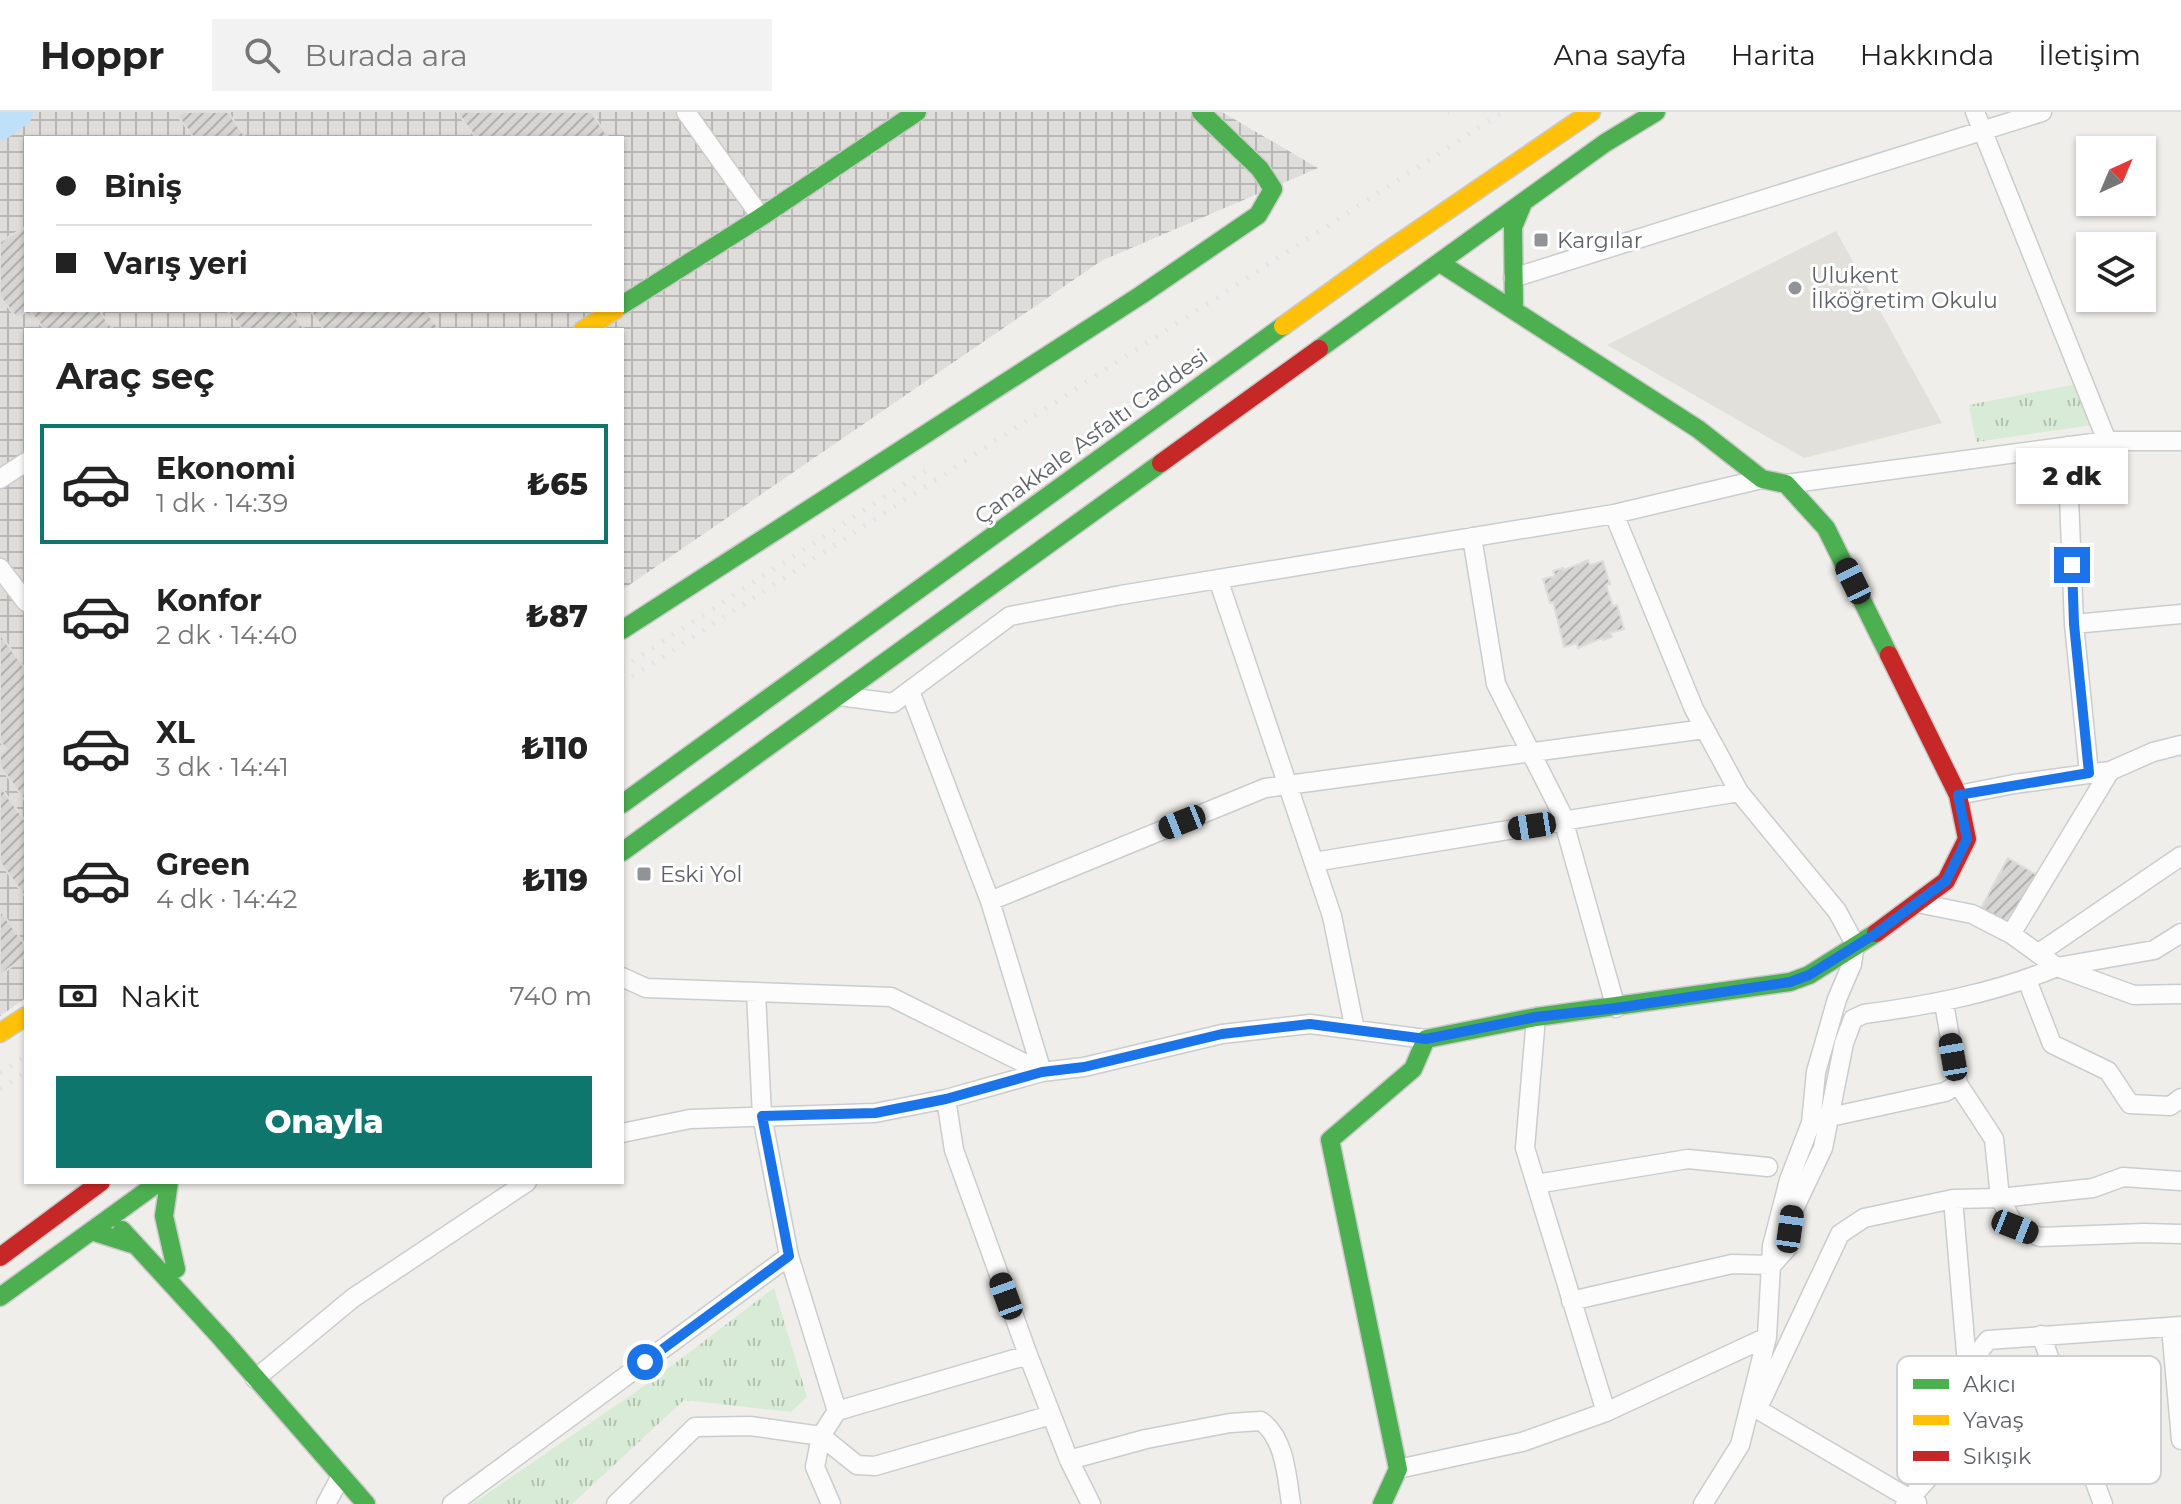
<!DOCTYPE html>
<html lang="tr">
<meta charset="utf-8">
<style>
body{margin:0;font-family:Montserrat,sans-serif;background:#f2f2f2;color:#222;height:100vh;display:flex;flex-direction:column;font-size:30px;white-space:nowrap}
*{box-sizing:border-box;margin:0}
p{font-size:26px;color:#767676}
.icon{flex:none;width:44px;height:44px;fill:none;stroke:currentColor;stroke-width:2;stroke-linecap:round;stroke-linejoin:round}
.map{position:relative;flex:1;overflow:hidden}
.panel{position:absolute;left:24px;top:216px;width:600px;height:856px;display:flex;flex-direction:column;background:#fff;border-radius:0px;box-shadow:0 2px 6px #0004}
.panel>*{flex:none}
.hud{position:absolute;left:24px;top:24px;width:600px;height:176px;border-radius:0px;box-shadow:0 2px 6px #0004;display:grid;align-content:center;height:176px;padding:0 32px;background:#fff}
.needle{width:52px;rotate:44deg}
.buttons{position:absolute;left:2076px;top:24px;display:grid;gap:16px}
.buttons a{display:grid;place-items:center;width:80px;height:80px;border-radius:0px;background:#fff;box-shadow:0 2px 6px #0004;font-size:40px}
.end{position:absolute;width:36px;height:36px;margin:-18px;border:10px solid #1a73e8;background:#fff;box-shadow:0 0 0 4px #fff}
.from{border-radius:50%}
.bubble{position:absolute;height:56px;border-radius:0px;background:#fff;box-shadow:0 2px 6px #0004;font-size:26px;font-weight:800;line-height:56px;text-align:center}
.car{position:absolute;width:24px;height:48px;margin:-24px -12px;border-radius:10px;box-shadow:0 0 6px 2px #0007;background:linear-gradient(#222 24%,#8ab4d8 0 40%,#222 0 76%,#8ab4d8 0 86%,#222 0)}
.hud b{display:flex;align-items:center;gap:28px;height:76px;font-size:30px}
.hud b+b{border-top:2px solid #e0e0e0}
.hud i{width:20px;height:20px;background:#222}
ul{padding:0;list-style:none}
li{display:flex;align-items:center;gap:24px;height:120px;margin:0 16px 12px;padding:0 16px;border:4px solid transparent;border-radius:0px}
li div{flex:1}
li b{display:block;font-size:30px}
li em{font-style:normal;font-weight:800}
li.current{border-color:#0f766e}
li>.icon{width:72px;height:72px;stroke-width:1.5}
h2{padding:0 32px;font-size:36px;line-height:96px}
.pay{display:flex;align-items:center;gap:20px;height:88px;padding:0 32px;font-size:30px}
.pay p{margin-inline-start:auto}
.cta{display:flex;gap:16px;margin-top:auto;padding:16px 32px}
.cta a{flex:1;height:92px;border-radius:0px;background:#0f766e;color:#fff;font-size:32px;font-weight:800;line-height:92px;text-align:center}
header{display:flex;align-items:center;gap:48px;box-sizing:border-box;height:112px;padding:0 40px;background:#fff;border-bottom:2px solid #e0e0e0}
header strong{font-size:38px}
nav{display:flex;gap:44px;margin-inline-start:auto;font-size:28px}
.search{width:560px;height:72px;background:#f2f2f2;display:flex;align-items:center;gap:20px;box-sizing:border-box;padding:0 28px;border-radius:0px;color:#767676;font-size:30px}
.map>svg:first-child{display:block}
</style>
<header>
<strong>Hoppr</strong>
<div class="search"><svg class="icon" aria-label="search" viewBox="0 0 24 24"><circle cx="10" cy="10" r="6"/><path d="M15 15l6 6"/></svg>Burada ara</div>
<nav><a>Ana sayfa</a><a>Harita</a><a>Hakkında</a><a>İletişim</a></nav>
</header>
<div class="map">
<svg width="2181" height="1392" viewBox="0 0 2181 1392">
<defs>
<pattern id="industrial-grid" width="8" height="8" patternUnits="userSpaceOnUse" patternTransform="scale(2)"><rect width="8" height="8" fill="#dfddda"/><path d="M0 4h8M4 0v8" fill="none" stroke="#b8b7b5"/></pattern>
<pattern id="grass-tufts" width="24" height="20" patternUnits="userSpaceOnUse" patternTransform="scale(2)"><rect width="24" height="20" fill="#d8ebd6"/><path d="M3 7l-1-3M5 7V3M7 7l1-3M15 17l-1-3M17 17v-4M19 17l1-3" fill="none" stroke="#b2c2b1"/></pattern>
<pattern id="building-hatch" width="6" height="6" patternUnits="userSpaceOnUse" patternTransform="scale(2)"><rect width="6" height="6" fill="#d6d5d3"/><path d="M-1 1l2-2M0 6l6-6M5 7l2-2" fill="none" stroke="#b1b0af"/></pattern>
</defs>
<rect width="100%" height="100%" fill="#efeeea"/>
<path fill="url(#industrial-grid)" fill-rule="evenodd" d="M0,0h1222l96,56 -217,93 -479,329v-260h-596v668l-26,18zM26,26h596v172h-596z"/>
<path fill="#e2e0da" d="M1836,119l106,192 -138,35 -197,-113z"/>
<path fill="url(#grass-tufts)" d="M2077,272l15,41 -116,17 -7,-37z
M774,1176l33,109 -16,15 -107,-12 -112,104h-100l181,-124z"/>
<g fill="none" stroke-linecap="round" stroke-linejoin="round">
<path stroke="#bfe0f9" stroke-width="32" d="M0,12l17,-12"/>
</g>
<path fill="url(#building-hatch)" stroke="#deddd9" stroke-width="2" d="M184,0h44l18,26h-52l-16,-22z
M457,0h134l18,26h-133z
M26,115l2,83 -11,8 -17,-21v-55z
M29,198h75l-3,3 13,17h-69z
M227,198h63l15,20h-62z
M310,198h115l14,19 -115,1z
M1588,448l2,5 13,-4 7,23 -4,1 7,21 4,-1 7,24 -14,4 2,4 -9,3 -1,-2 -24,10 -1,-5 -13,4 -11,-45 -3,1 -7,-24 12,-3 -2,-5 10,-3 1,2z
M0,522l26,36v132l-26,-36v-12l6,-5 -6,-8z
M0,674l26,36v76l-26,-36z
M2008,746l31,18 -33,45 -25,-13z
M0,798l26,36v10l-26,19z"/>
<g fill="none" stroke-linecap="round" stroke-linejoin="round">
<g stroke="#cbcccc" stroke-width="21">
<path id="street" d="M686,0l75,105
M1975,0l132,329
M1513,166l529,-166
M2067,334l7,178 15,149
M0,367l26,-17
M1786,372l321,-43h74
M1614,402l80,195 45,83 98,119 18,33 -3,20 -15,35 -21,73 -5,51 -22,57 -17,66 -5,91 -27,108 -37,59
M1472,425l24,147 65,128 55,196
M0,456l26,34
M1218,467l114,337 23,114
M2074,512l107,-10
M839,584l54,7 117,-87 111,-21 493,-81 148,-35
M1958,683l56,-11 96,-13 43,-19 28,-7
M1314,750l425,-70
M990,789l275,-113 440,-59
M1917,791l55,11 39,20 46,33 97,-17 27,-17
M2011,822l99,-163
M2039,841l142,-97
M622,865l24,11 245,9 151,75 42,-5 138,-33 88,-10 116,15
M2027,868l25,64 56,27 22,33 40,2 11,-8
M756,881l6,123 27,140 48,155 -16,25 -6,31 16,37
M1944,891l14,81 36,55 6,59 15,29 25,10 104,-4 37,1
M1536,905l-11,131 81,264
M946,987l8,51 74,205 41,105 22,44
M1830,1005l115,-25 13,-8
M622,1021l68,-14 185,-6 71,-14 96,-27 -52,-171 -80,-210
M1536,1072l152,-25 80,8
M1953,1087l15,177
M1571,1189l161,-37 40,1 16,-18 5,-36 30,-63 21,-105 9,-24 11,-5c67,-9 131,-21 193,-47l77,28 47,-1
M2171,1215l10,113
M2041,1223l62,169
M255,1267l98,-81 174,-116
M1757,1297l160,94
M1757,1298l83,-176 24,-16 89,-19 47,-1 93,-10 30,-11 58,4
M837,1299l191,-56
M1069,1348l77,-21 84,-16 31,-2c24,17 26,56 30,83
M1398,1357l124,-27 84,-30 161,-75
M326,1392l15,-28
M452,1392l337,-248
M616,1392l79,-77 55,-1 71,10 36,29 18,1 176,-51
M1905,1392l25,-28 39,-88 12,-39 7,-9 193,-14"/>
</g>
<g stroke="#cacacb" stroke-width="21">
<path id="fast" d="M1440,151l258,166 64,50 24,5 40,44 63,127
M622,193l139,-88 156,-105
M1514,197l-1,-82 10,-24
M1319,237l286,-206 51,-31
M622,518l519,-335 117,-80 15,-26 -13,-20 -59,-57
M622,692l661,-478
M622,740l539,-389
M169,1070l-5,34 12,53
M122,1118l100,109 144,165
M91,1119l41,13
M0,1185l159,-115
M1382,1392l16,-35 -68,-329 83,-71 13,-30 110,-22 254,-35 19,-7 67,-42"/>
</g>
<g stroke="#cacacb" stroke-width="21">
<path id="slow" d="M1283,214l93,-67 215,-147
M583,218l32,-20
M0,921l26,-17"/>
</g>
<g stroke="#cacacb" stroke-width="21">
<path id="jam" d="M1161,351l158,-114
M1876,821l70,-52 21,-42 -9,-44 -69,-140
M0,1145l101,-75"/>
</g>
<use href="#street" stroke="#fdfcfc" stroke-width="18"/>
<use href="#fast" stroke="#4caf50" stroke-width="18"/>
<use href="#slow" stroke="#ffc107" stroke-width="18"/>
<use href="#jam" stroke="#c62828" stroke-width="18"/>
<path stroke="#e4e4e4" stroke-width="5" stroke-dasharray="2 10" stroke-linecap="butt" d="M1448,0h1
M622,556l304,-198
M622,571l881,-571
M0,961l26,-17
M0,977l26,-17"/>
</g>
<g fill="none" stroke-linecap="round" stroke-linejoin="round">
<path stroke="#1a73e8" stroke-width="10" d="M645,1250l144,-106 -27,-140 113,-3 71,-14 96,-27 42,-5 138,-33 88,-10 116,15 110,-22 80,-9 174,-26 19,-7 66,-41 71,-53 21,-42 -9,-44 131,-22 -15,-149 -2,-59"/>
</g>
<g fill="#919496" stroke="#fff" stroke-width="3">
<rect x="1533" y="120" width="16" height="16" rx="4"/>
<circle cx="1795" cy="176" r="8"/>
<rect x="636" y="754" width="16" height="16" rx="4"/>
</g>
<g text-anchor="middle" stroke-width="6" stroke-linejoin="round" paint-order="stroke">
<g font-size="22" fill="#5f6368" stroke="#fff" text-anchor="start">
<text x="1557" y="136">Kargılar</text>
<text x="1811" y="171">Ulukent<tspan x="1811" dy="25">İlköğretim Okulu</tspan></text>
<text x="660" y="770">Eski Yol</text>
</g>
<g font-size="22" fill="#5f6368" stroke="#fff">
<text transform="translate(1091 324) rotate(-36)" y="8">Çanakkale Asfaltı Caddesi</text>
</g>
</g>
<rect x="1897" y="1244" width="264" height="128" rx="12" fill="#fff" stroke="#cfd0d2" stroke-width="2"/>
<rect x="1913" y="1267" width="36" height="10" fill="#4caf50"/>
<rect x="1913" y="1303" width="36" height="10" fill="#ffc107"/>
<rect x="1913" y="1339" width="36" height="10" fill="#c62828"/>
<g font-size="22" fill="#5f6368">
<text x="1963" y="1280">Akıcı</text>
<text x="1963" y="1316">Yavaş</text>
<text x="1963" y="1352">Sıkışık</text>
</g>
</svg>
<div class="buttons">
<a><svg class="needle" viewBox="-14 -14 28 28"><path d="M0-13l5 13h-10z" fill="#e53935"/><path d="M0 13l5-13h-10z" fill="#767676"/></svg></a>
<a><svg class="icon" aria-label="layers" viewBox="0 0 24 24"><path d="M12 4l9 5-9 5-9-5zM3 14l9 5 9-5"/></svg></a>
</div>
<i class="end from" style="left:645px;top:1250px"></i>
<i class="end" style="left:2072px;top:453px"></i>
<div class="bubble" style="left:2016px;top:336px;width:112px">2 dk</div>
<i class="car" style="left:1853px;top:469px;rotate:334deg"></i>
<i class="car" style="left:1182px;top:710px;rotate:248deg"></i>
<i class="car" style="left:1532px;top:714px;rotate:261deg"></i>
<i class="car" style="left:1953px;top:945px;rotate:350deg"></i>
<i class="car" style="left:2015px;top:1115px;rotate:112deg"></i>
<i class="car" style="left:1790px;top:1117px;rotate:8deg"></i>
<i class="car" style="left:1006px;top:1184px;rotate:340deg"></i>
<div class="hud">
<b><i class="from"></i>Biniş</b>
<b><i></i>Varış yeri</b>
</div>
<section class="panel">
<h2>Araç seç</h2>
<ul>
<li class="current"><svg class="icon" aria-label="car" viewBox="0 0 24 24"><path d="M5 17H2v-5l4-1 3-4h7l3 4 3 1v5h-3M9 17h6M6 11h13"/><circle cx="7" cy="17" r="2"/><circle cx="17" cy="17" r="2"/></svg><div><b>Ekonomi</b><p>1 dk · 14:39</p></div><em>₺65</em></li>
<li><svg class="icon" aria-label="car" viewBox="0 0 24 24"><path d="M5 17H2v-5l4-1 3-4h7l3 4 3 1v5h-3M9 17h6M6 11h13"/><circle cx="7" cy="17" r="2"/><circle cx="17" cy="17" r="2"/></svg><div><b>Konfor</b><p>2 dk · 14:40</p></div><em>₺87</em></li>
<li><svg class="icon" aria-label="car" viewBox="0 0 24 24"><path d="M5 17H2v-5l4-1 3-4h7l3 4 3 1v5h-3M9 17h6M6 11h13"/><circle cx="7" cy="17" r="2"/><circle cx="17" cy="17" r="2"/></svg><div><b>XL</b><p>3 dk · 14:41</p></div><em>₺110</em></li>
<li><svg class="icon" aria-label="car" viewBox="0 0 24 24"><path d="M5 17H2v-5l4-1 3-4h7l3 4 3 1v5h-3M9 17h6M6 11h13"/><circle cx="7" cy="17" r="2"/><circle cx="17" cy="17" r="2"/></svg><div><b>Green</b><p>4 dk · 14:42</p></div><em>₺119</em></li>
</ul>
<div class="pay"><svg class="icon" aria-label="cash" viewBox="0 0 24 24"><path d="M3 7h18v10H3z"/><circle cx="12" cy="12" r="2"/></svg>Nakit<p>740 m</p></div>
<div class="cta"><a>Onayla</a></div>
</section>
</div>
